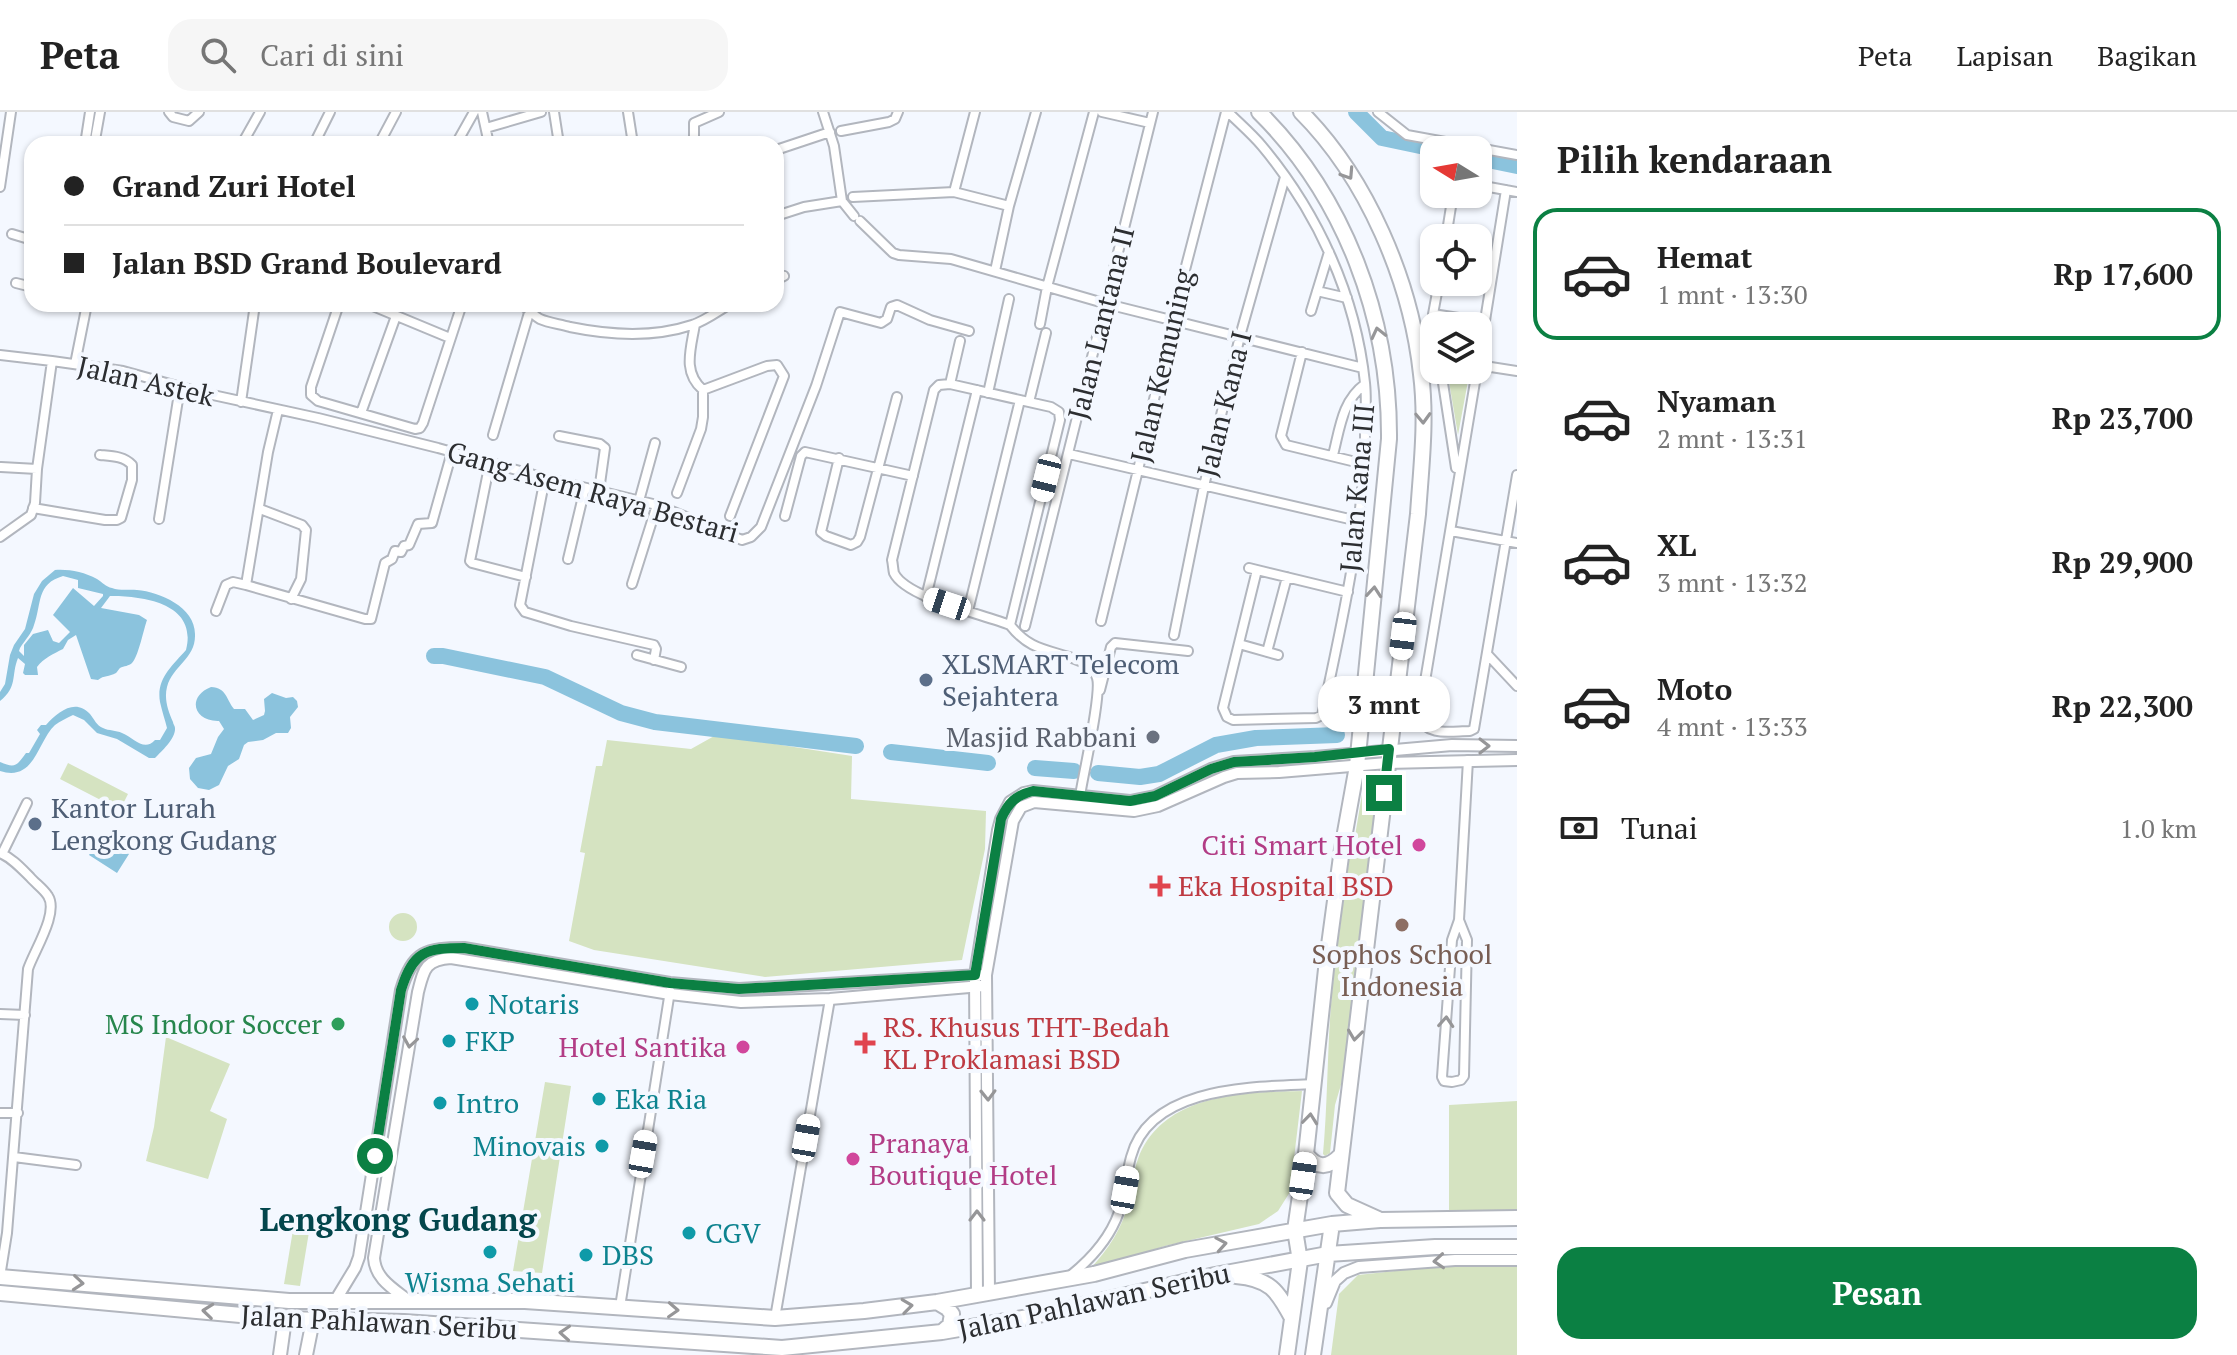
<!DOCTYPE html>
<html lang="id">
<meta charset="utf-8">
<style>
body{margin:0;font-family:"PT Serif",serif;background:#f6f6f6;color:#222;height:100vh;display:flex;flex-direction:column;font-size:30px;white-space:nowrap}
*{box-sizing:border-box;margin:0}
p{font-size:26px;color:#767676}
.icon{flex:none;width:44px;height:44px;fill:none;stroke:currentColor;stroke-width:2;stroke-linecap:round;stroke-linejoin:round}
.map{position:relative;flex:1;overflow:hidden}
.drawer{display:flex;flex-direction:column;background:#fff;width:720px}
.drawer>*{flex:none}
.guide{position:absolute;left:24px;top:24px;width:760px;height:176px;border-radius:24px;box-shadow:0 2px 6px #0004;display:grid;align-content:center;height:176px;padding:0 40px;background:#fff}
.needle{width:52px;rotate:281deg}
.controls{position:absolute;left:1420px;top:24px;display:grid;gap:16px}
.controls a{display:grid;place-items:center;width:72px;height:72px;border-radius:16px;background:#fff;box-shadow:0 2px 6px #0004;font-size:40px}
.end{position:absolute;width:36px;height:36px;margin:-18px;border:10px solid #0b8043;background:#fff;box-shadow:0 0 0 4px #fff}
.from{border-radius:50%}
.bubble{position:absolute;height:56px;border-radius:24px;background:#fff;box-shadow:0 2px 6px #0004;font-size:26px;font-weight:700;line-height:56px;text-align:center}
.car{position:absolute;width:24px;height:48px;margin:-24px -12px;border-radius:10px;box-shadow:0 0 6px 2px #0007;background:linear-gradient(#fff 24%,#345 0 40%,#fff 0 76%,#345 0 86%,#fff 0)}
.guide b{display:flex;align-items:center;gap:28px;height:76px;font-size:30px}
.guide b+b{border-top:2px solid #e0e0e0}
.guide i{width:20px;height:20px;background:#222}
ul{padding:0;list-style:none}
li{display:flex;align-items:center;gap:24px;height:132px;margin:0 16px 12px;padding:0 24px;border:4px solid transparent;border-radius:24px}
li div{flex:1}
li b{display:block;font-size:30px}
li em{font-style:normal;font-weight:700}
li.selected{border-color:#0b8043}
li>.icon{width:72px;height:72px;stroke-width:1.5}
h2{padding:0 40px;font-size:36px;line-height:96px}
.pay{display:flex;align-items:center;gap:20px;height:88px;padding:0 40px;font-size:30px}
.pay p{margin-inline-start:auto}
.action{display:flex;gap:16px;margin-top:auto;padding:16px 40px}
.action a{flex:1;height:92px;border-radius:24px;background:#0b8043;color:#fff;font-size:32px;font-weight:700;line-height:92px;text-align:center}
header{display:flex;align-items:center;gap:48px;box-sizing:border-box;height:112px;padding:0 40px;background:#fff;border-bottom:2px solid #e0e0e0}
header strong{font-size:38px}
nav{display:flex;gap:44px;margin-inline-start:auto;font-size:28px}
.search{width:560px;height:72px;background:#f6f6f6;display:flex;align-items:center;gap:20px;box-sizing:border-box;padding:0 28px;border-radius:24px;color:#767676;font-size:30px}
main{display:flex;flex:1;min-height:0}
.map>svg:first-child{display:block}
</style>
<header>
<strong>Peta</strong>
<div class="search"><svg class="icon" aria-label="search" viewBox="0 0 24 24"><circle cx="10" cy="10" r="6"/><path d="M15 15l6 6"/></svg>Cari di sini</div>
<nav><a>Peta</a><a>Lapisan</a><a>Bagikan</a></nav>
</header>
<main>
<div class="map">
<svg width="1517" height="1243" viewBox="0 0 1517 1243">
<rect width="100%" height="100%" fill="#f4f8ff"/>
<path fill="#d5e3c1" d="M1447,258h23l-12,65z
M716,623l136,21 -1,43 135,12 -1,38 -23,111 -197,17 -171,-27 -25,-9 16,-88 -5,-1 16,-86h6l5,-26 84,9z
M68,651l60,31 -8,16 -60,-31z
M1372,670l6,5v3l-35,288 -8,27 -5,48 -5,3 -2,-2c5,-54 4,-107 9,-161 5,-49 13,-99 19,-148l4,-9 8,-48 2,-3z
M389 815a14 14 0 1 1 28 0a14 14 0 1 1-28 0Z
M166,925l64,27 -20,47 17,8 -19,60 -62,-18 8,-34z
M545,970l26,4 -29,187 -29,-2z
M1302,979l-12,101 -12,19 -19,13 -94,22 -75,23c19,-21 32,-40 39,-68 3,-14 4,-29 9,-42 24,-65 105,-67 164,-68z
M1517,989v109l-68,2v-107z
M293,1118l16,2 -9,54 -16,-2z
M1517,1152v91h-186l8,-61 19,-19 92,-10z"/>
<path fill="#8bc3dd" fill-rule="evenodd" d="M55,458c14,-1 29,2 42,9 5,3 9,8 15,9 8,3 17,1 25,2 23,2 58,17 58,44 1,25 -22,31 -28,53 -3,12 1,24 6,35 0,2 2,4 2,6 1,10 -13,23 -20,30h-6l-32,-19 -20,-6 -13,-13 -11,-5c-6,3 -13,6 -18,10 -18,17 -20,57 -55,46v-9c16,7 17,3 26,-9h3l11,-19 -3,-4 4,-5h5c12,-13 29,-27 44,-11 4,5 7,12 13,14 6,3 13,2 19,5 12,5 22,19 33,7h5l7,-12c-2,-8 -5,-17 -7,-26 -4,-23 12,-36 26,-52 12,-47 -43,-54 -76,-54l-9,12 38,7 8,5c-3,8 -9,38 -15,43 -3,3 -8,3 -12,5 -1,1 -3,4 -4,5 -7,4 -12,2 -18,7l-7,-1 -15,-44 -8,5 -5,9c-10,5 -19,9 -26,18l1,8h-13l-2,-2 2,-9 -7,-6c-7,17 0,29 -18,43v-9l5,-8 5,-29 4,-10 11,-16 9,-35 8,-13zM63,464l15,4v8l25,6v2l-9,10 -21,-18 -20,27 17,17 -11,11 -6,-2 -5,-11 -15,4 -9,11v11l-5,-5 1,-3c5,-8 12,-15 14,-23 8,-22 2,-41 29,-49z
M211,575c16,1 15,12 23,22h11l8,11 11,-5 1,-4 -1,-12 8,-6 14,5 7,-1 4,4 1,6 -8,10 1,11 -3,5h-12l-13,7 -15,2 -4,3 -5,14 -11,7 -9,19 -10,5 -11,-2 -8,-9 -1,-11 7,-10 15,-4 7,-17 6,-8 -5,-8c-25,1 -33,-24 -8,-34z
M101,724l28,18 -12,19 -28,-18z"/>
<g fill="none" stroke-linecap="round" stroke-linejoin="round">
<path stroke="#8bc3dd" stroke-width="16" d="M1356,0l26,26 57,12
M1478,46l39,8
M434,544h9l102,21 76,36 34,9 201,24
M891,640l97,11
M1035,656l39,3
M1098,661l42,4 19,-3 57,-29 40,-7 81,-3"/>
<g stroke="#b2b6be" stroke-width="12">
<path id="minor" d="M169,0l4,5 16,4 10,-9
M482,0l7,32
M554,0l5,32
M628,0l5,32
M823,0l11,34 8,55 12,15
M1102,0l48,11
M1228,0c11,11 24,22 34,34 56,67 94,150 103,237 2,18 0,36 0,54 -2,92 -22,181 -41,270l-2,8 -6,3 -83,2 -6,-3 -4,-9 34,-138
M1378,0l29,23 110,20
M486,16l55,-16
M841,19l48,-9 6,-3 3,-7
M86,26l4,-26
M95,28l5,-28
M242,32l18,-32
M314,32l16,-32
M379,32l17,-32
M456,32l18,-32
M694,32v-21l25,-11
M776,38l54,-18
M1478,73l39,7
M0,75l11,-75
M954,80l55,14
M853,85l101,-5 21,-80
M776,104l28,-9 38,-6
M860,109l33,32 6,2 52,4 156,45 256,64
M12,122l20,6
M1446,126l7,-44
M995,159l14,-65 27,-94
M776,168l8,-4
M16,171l16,4
M1317,179l30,7
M339,192l-28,83v8l7,6 97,28 5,-1 3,-5 39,-119
M368,192l82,34
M520,192c8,4 13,11 20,15 9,4 20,5 30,8 39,8 83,11 122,-2 13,-4 26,-14 38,-21
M1311,199l18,-59
M1433,202l51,8
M695,212c-4,25 -13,48 8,66
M1040,212l7,-37 47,-175
M1435,214l-2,-12 6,-32
M1302,240l-21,84 5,9 78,19
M0,243l52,6
M75,252l12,-60
M1478,252l28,-174
M1478,253l39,6
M1441,258l15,98
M1477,258l-58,347c8,20 32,14 51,14l4,-2 43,-254
M950,272l10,-43
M988,281l21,-94
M241,290l14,-98
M1029,290l17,-69
M278,298l-10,42 -22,133 119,34h6l14,-56 7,-4 3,-8 6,1 3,-6 5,-1 9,-21 14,-1 20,-71
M361,301l35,-97
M493,323l38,-129
M559,324l41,8 5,4 -6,43
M1069,342l289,67
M1333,343c7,-27 9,-54 32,-71
M839,346l-18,74 5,4 25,9 6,-3 3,-5 37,-140
M490,350l-20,99 2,2 54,14
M1,355l36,2
M545,366l-25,127 5,7 46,14 83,19 2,4 -2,11
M677,381l24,-64 2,-12v-27l64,-24 10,-1 7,11 -54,140
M639,389l16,-58
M33,396l72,12h12l4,-2 11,-38v-15c-8,-9 -21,-9 -32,-10
M260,397l42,16 4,5 -5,49 -10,20
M785,404l16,-60 4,-4 108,24
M159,407l21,-132
M1451,419l66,12
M0,425l31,-22 4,-12 2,-34 15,-108 71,10 76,21 119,26 120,30 107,30 112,27 85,35 9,-3 10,-10 55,-141 24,-74 41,11 6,-4 4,-12 6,-2 33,15 39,11
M568,447l17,-71
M1249,456l99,24
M632,472l25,-79
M926,485l51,-207
M216,499l10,-26 7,-3 13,3
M968,499l52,-211
M1101,509l37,-151 34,-150 54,-208
M1010,513l50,-205 -1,-8 -8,-5 -101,-23 -11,1 -5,5 -42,170c1,4 1,9 2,13 12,25 89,41 116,52 18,23 33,24 59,32 12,4 24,8 28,21 5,16 -14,97 -17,118
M1025,514l128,-514
M1174,523l30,-149 36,-150 45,-159
M1239,532l39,11
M1267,540l20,-75
M1487,542l30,32
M637,543l44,12
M1100,578l11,-43 4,-4 73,8
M0,741c12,5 21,15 30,24 5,6 14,12 18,19 11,17 -14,55 -20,73l-21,264 -7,44
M2,742l25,-51
M1459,808l8,20 -3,136 -3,4 -9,2 -8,-1 -2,-4 10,-137 7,-20 9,-160
M0,902l25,1
M0,1001h18
M14,1045l62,8
M1071,1163c21,-17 39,-37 48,-63 6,-18 7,-37 12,-55 19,-72 124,-70 183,-73
M620,1195l50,-316
M775,1206l55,-319"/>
</g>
<g stroke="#b2b6be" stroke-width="14">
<path id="tertiary" d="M989,1180l-3,-317 27,-154 8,-14 13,-5 100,9 24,-5 66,-29 13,-4 42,-1 108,-9 130,-3
M977,1182l-2,-319 23,-145 3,-11 9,-17 14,-9 9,-2 97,10 25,-5 56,-27 23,-7 81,-5 137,-12 65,1
M335,1189l20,-33 4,-11 42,-267c12,-39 25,-42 63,-42l206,35 69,6 241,-14
M409,1189c-15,-12 -34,-22 -35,-43l44,-266c6,-23 7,-32 33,-34l219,36 71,8 89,-3 151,-13
M1326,1191l9,-22 9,-8 15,-6 96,-7h62"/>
</g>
<g stroke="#b2b6be" stroke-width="16">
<path id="secondary" d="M280,1243l5,-36
M306,1243l7,-35"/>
</g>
<g stroke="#b2b6be" stroke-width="18">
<path id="primary" d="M1259,0c86,85 131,207 130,327l-32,327 -15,83 -15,111 -21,194 -11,76 5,31 -13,94
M1301,0c66,66 110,169 120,262 6,47 0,94 -3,140l-81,679 10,12 31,14
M1306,1042c11,15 22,14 34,2
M1236,1164c34,3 41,14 56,42
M0,1165l289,24h236l250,17 89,-7 73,-9 157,-28 91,-24 147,-26 48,-4 137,-2
M0,1181l285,26 119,3 378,26 160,-16 92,-16 181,-41 113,-21 107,-7h82
M937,1190l10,6 5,6 -2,11 -8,7
M1313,1243l19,-131"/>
</g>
<use href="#minor" stroke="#fff" stroke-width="8"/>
<use href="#tertiary" stroke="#fff" stroke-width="10"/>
<use href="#secondary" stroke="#fff" stroke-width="12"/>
<use href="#primary" stroke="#fff" stroke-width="14"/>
</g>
<defs><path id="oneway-chevron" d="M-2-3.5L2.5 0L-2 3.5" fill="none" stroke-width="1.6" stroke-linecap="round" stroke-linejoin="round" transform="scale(2)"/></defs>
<g stroke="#969698">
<use href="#oneway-chevron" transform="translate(1348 62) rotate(57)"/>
<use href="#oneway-chevron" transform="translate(1378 221) rotate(-103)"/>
<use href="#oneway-chevron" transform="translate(1423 306) rotate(88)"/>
<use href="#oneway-chevron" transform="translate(1374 480) rotate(-85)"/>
<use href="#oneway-chevron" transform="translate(1484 634)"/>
<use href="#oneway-chevron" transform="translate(1446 910) rotate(-86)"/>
<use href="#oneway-chevron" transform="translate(1355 923) rotate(97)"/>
<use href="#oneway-chevron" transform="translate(410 930) rotate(99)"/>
<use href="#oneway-chevron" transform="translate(988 983) rotate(89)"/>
<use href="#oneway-chevron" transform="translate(1310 1007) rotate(-84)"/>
<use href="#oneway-chevron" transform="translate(977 1104) rotate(-90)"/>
<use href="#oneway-chevron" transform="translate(1221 1132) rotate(-10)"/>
<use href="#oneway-chevron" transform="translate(1439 1149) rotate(176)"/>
<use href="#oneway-chevron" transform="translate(78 1171) rotate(5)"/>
<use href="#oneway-chevron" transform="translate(907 1194) rotate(-7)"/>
<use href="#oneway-chevron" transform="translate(673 1198) rotate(3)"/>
<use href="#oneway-chevron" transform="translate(208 1199) rotate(-174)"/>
<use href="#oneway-chevron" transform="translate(565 1221) rotate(-176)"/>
</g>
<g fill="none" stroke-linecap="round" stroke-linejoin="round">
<path stroke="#0b8043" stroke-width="10" d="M375,1044l26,-166c12,-39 25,-42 63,-42l206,35 69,6 236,-14 26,-156c7,-16 15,-24 32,-28l97,10 25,-5 56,-27 23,-7 81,-5 74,-8 -5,44"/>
</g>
<g fill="#5c6f8a" stroke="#f4f8ff" stroke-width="3">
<circle cx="926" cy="568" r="8"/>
<circle cx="35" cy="712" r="8"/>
</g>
<circle fill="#6b7280" stroke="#f4f8ff" stroke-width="3" cx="1153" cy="625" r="8"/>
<g fill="#d1479c" stroke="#f4f8ff" stroke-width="3">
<circle cx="1419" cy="733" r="8"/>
<circle cx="743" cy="935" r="8"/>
<circle cx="853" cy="1047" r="8"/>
</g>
<g fill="#e0444e" stroke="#f4f8ff" stroke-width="3">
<path d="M1156 762h8v8h8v8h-8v8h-8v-8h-8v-8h8z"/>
<path d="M861 919h8v8h8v8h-8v8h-8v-8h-8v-8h8z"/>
</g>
<circle fill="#8d6e63" stroke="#f4f8ff" stroke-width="3" cx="1402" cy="813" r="8"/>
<g fill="#0f9aa8" stroke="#f4f8ff" stroke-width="3">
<circle cx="472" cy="892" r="8"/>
<circle cx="449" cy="929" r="8"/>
<circle cx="599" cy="987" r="8"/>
<circle cx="440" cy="991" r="8"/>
<circle cx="602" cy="1034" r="8"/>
<circle cx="689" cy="1121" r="8"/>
<circle cx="490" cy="1140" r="8"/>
<circle cx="586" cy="1143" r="8"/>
</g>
<circle fill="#2e9e5b" stroke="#f4f8ff" stroke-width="3" cx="338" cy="912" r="8"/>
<g text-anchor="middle" stroke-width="8" stroke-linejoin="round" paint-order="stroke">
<g font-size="28" fill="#2c2e31" stroke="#f4f8ff">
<text transform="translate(1101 211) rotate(-76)" y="10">Jalan Lantana II</text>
<text transform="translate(1162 254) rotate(-77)" y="10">Jalan Kemuning</text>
<text transform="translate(146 269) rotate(13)" y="10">Jalan Astek</text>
<text transform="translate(1224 292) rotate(-76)" y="10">Jalan Kana I</text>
<text transform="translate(1357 376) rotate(-85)" y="10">Jalan Kana III</text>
<text transform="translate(593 380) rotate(16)" y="10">Gang Asem Raya Bestari</text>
<text transform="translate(1094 1189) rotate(-12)" y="10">Jalan Pahlawan Seribu</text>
<text transform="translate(379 1210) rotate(3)" y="10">Jalan Pahlawan Seribu</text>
</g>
<g font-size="28" fill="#4e5e75" stroke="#f4f8ff" text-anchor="start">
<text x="942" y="562">XLSMART Telecom<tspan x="942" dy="32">Sejahtera</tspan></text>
<text x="51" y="706">Kantor Lurah<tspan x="51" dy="32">Lengkong Gudang</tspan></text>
</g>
<g font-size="28" fill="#5b616d" stroke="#f4f8ff" text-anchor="end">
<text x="1137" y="635">Masjid Rabbani</text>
</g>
<g font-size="28" fill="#b23c85" stroke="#f4f8ff" text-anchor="end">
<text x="1403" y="743">Citi Smart Hotel</text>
<text x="727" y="945">Hotel Santika</text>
<text x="869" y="1041" text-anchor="start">Pranaya<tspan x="869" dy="32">Boutique Hotel</tspan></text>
</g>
<g font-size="28" fill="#be3a42" stroke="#f4f8ff" text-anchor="start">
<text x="1178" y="784">Eka Hospital BSD</text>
<text x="883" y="925">RS. Khusus THT-Bedah<tspan x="883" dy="32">KL Proklamasi BSD</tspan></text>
</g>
<g font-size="28" fill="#785e54" stroke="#f4f8ff">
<text x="1402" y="852">Sophos School<tspan x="1402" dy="32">Indonesia</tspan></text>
</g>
<g font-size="28" fill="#0d838f" stroke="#f4f8ff" text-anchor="start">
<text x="488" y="902">Notaris</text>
<text x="465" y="939">FKP</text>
<text x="615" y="997">Eka Ria</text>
<text x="456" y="1001">Intro</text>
<text x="586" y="1044" text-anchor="end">Minovais</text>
<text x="705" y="1131">CGV</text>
<text x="602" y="1153">DBS</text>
<text x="490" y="1180" text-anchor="middle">Wisma Sehati</text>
</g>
<g font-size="28" fill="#27864d" stroke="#f4f8ff" text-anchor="end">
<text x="322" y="922">MS Indoor Soccer</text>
</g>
<g font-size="32" font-weight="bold" fill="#03464c" stroke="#f4f8ff">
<text x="398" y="1119">Lengkong Gudang</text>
</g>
</g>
</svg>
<div class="controls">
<a><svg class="needle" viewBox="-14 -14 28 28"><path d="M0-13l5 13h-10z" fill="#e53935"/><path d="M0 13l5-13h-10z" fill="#767676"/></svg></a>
<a><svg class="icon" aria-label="locate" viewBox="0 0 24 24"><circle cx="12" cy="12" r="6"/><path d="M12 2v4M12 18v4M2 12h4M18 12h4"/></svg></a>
<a><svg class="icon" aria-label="layers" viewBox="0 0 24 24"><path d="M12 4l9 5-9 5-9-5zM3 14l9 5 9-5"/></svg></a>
</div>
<i class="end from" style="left:375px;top:1044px"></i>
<i class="end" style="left:1384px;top:681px"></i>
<div class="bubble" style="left:1318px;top:564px;width:132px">3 mnt</div>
<i class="car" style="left:1046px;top:366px;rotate:194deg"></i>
<i class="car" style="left:947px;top:492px;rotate:288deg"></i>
<i class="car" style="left:1403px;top:524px;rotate:187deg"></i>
<i class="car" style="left:806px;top:1026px;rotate:10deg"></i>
<i class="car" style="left:643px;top:1042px;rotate:10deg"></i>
<i class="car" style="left:1303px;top:1064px;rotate:8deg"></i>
<i class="car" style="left:1125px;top:1078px;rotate:10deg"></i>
<div class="guide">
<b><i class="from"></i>Grand Zuri Hotel</b>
<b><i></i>Jalan BSD Grand Boulevard</b>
</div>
</div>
<section class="drawer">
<h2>Pilih kendaraan</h2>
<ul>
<li class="selected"><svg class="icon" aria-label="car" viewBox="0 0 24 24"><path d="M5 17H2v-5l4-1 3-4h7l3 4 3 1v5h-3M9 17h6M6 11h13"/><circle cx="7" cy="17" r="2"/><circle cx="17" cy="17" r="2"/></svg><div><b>Hemat</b><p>1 mnt · 13:30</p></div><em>Rp 17,600</em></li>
<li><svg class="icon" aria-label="car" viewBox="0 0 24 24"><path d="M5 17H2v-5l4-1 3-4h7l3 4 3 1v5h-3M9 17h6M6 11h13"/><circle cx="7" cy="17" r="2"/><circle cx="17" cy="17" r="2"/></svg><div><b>Nyaman</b><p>2 mnt · 13:31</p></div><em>Rp 23,700</em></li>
<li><svg class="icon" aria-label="car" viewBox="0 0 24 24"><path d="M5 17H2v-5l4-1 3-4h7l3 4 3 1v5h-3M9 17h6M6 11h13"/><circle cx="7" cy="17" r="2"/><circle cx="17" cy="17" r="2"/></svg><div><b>XL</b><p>3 mnt · 13:32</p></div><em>Rp 29,900</em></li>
<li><svg class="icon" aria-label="car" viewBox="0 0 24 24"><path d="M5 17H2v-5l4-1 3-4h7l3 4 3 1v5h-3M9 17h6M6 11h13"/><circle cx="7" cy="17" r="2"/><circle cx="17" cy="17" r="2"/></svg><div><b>Moto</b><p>4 mnt · 13:33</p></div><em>Rp 22,300</em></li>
</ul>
<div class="pay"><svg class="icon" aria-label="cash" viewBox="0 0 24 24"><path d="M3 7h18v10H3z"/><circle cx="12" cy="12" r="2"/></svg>Tunai<p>1.0 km</p></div>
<div class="action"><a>Pesan</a></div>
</section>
</main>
